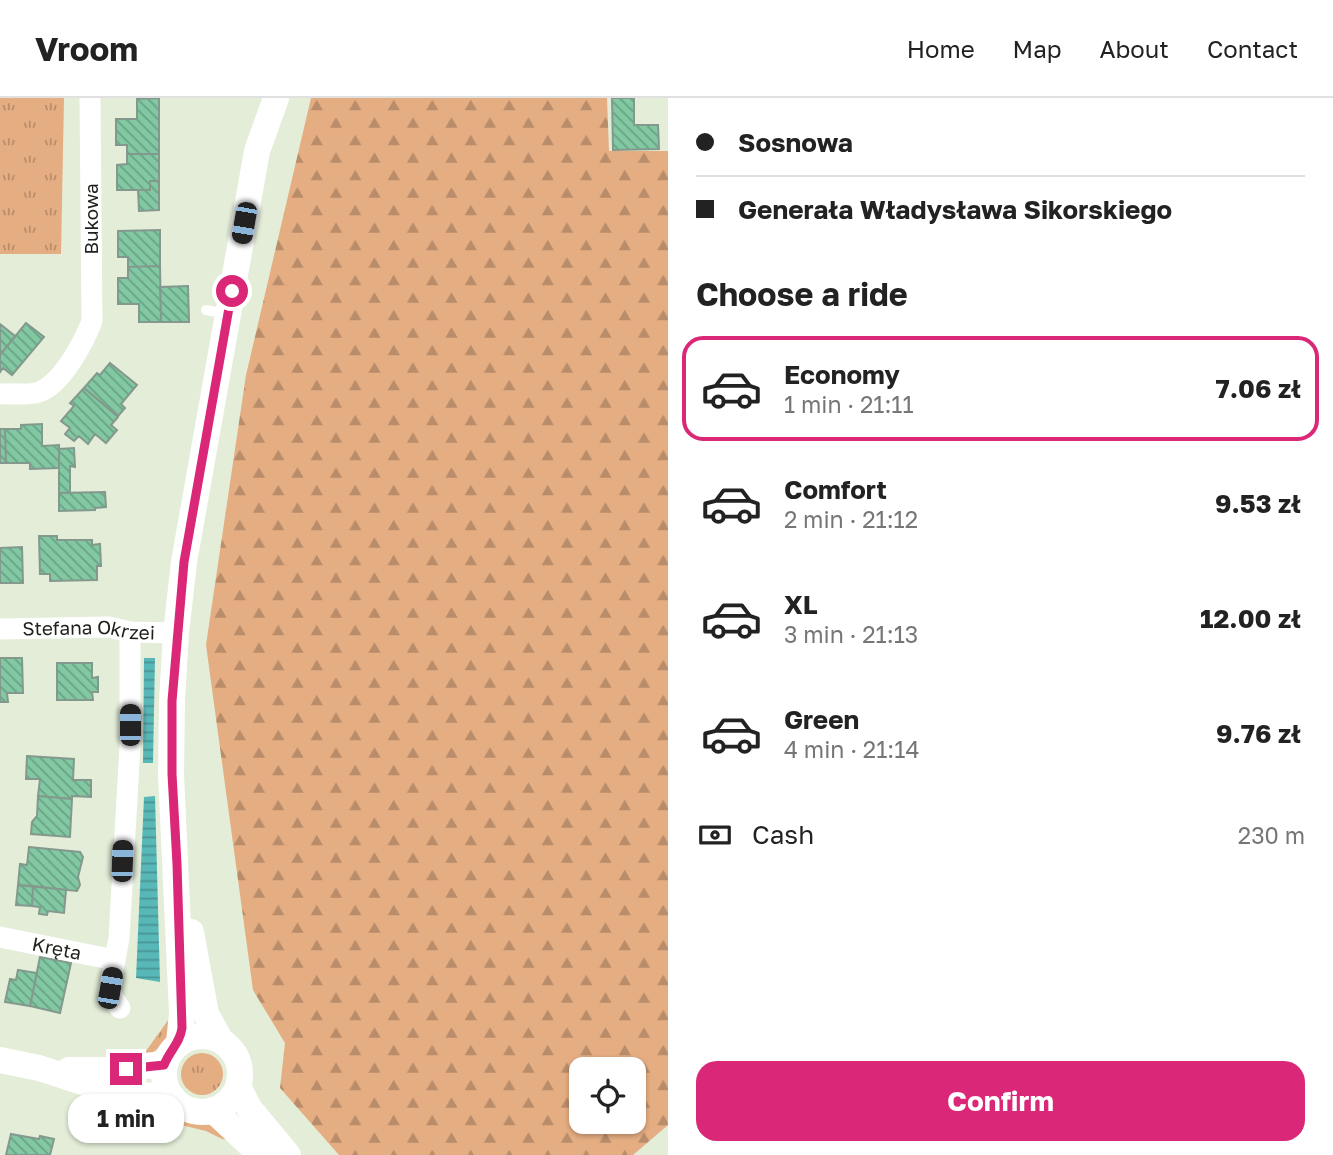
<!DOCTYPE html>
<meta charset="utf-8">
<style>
body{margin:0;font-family:"Golos Text",sans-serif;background:#f6f6f6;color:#222;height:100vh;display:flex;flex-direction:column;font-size:26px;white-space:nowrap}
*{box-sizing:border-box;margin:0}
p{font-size:23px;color:#767676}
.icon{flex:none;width:38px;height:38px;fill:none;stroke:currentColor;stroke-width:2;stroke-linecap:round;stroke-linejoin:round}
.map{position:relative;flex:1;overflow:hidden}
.details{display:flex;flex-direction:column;background:#fff;width:665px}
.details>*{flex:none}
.top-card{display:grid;align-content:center;height:154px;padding:0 28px;background:#fff}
.buttons{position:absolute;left:569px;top:959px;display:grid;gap:14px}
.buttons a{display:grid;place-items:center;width:77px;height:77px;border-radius:14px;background:#fff;box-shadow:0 2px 5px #0004;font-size:35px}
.end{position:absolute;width:32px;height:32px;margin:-16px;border:9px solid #db2777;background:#fff;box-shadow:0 0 0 4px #fff}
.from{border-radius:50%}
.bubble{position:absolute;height:49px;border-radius:21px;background:#fff;box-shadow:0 2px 5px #0004;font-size:23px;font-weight:700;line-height:49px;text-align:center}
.car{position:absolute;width:21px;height:42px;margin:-21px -10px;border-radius:9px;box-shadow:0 0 5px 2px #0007;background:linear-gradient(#222 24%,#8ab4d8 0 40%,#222 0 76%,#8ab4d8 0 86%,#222 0)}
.top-card b{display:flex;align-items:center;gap:24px;height:66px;font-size:26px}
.top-card b+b{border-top:2px solid #e0e0e0}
.top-card i{width:18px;height:18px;background:#222}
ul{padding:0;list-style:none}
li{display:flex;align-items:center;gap:21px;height:105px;margin:0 14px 10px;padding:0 14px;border:4px solid transparent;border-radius:21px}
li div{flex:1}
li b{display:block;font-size:26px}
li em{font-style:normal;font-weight:700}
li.selected{border-color:#db2777}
li>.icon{width:63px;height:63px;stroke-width:1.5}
h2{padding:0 28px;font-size:32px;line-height:84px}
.pay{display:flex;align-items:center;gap:18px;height:77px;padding:0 28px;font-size:26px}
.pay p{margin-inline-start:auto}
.cta{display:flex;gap:14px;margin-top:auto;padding:14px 28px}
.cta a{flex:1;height:80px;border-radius:21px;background:#db2777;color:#fff;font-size:28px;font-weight:700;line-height:80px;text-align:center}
header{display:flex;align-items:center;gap:42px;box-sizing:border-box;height:98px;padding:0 35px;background:#fff;border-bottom:2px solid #e0e0e0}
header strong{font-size:33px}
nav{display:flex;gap:38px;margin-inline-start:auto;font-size:24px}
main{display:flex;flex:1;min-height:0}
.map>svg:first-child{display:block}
</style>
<header>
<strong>Vroom</strong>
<nav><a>Home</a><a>Map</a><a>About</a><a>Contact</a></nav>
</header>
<main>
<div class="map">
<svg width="668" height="1057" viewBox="0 0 668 1057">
<defs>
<pattern id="grass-tufts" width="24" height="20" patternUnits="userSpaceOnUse" patternTransform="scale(1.75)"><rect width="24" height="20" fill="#e5ad82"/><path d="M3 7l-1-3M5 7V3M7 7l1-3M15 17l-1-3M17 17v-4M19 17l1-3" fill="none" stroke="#b98c6a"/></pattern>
<pattern id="forest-firs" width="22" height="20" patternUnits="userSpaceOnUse" patternTransform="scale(1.75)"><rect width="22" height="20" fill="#e5ad82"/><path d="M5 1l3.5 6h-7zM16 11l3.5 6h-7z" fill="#b98c6a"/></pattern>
<pattern id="water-rules" width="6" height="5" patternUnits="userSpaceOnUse" patternTransform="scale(1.75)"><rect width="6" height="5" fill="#58b7b7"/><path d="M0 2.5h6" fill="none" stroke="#489494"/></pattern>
<pattern id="building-back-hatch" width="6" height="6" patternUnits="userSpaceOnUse" patternTransform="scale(1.75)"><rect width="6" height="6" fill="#81c8a3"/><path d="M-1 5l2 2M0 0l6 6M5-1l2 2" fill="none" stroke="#69a284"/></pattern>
</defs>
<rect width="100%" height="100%" fill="#e3edd8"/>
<path fill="url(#grass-tufts)" d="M0,0h64l-3,156h-61z
M174,914c-5,26 -7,35 -33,46z
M181 976a21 21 0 1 1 42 0a21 21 0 1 1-42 0Z
M146,1006l24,7 17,10 23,4 18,15 -6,-1 -16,-8 -29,-7z"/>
<path fill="url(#forest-firs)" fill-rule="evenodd" d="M311,0h296l2,53h59v974l-35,30h-294l-59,-67 5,-45 -32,-53 -47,-345 40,-270zM581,971h53v53h-53z"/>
<path fill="url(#water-rules)" d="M144,560h11l-2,105h-10z
M155,698l5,186 -24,-4 8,-181z"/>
<path fill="url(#building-back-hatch)" stroke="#84998d" stroke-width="2" d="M159,0v56h-32v-9h-11v-26h21v-20z
M612,0h22v27h24l1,24 -46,1z
M127,56h32v27h-9v9h-33v-25l10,-1z
M150,83h9v29l-20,1 -1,-21h12z
M160,132v36l-32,1v-10h-10v-26z
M160,168l1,56h-22v-18h-21v-26h10v-11z
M188,188l1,36h-28l-1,-35z
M26,225l18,14 -32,38 -9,-7 -3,4v-17z
M0,226l15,12 -15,19z
M110,265l27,22 -16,19 4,4 -7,8 -34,-28 13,-15 3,2z
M84,290l34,29 -7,8 6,5 -11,13 -11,-9 -7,10 -9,-8 -5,5 -9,-7 5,-6 -9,-7 13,-15 -4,-3z
M42,326v22l17,-1v23l-29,1v-6h-24l-1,-34h16v-4z
M0,331h5l1,34h-6z
M74,350l1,19 -5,-1v27h-11v-44z
M105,394l1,15 -11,1v2l-36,1v-18z
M39,438h18v4h35v5l8,-1 1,22h-4v14l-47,1v-7h-10z
M22,449l1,36h-23v-35z
M0,560h22l1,35h-16l1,9h-8z
M57,565h35v15l6,-1v15h-6l1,8h-36z
M27,658l47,3 -1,21h18v17l-19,-1v3l-34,-3 2,-17h-14z
M38,698l34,3 -2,38 -39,-3 1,-12 5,-6z
M29,749l51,5 3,5 -5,20 2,8 -3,6 -59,-6 2,-21 7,1z
M18,787l15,1 -1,20 -16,-1z
M33,788l33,4 -2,23 -16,-2 -1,4 -8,-1 1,-7 -8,-1z
M40,859l31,6 -11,50 -30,-7z
M18,872l19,3 -7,33 -25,-4 5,-23 6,1z
M11,1036l28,5 1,-3 14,3 -4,16h-44z"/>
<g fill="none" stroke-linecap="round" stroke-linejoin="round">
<path stroke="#fff" stroke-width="10" d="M206,212l21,4"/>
<g stroke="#fff" stroke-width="21">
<path d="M0,296c12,-1 28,2 39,-2 23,-8 45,-50 53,-71l-2,-223"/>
<path id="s1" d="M0,531l109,-2 21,5 46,1"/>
<path id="s2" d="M0,839l115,23"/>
<path d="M120,910l-11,-16 10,-54 11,-192v-114"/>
</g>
<path stroke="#fff" stroke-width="26" d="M191,834l15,82 15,27
M164 976a38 38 0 1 1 76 0a38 38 0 1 1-76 0Z
M179,945l3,-30 -11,-239 1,-73 4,-68 8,-71 73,-411 19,-53
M0,962l39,8 74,24 60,6
M69,972h38l57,-6
M238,988l11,22 39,47
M213,1012l48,45"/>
</g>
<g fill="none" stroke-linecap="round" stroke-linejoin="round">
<path stroke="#db2777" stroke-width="9" d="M126,971l38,-4c6,-15 16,-22 18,-37l-5,-164 -5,-90v-73l12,-139 48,-271"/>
</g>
<g text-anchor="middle" stroke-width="5" stroke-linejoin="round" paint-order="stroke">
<g font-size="19" fill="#1e211a" stroke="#fff">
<text transform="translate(91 121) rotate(-90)" y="7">Bukowa</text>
<text dy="7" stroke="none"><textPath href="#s1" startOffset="89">Stefana Okrzei</textPath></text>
<text dy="7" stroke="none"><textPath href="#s2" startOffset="58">Kręta</textPath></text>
</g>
</g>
</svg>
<div class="buttons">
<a><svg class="icon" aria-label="locate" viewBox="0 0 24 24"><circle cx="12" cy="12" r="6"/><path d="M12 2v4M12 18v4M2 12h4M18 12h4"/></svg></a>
</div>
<i class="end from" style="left:232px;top:193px"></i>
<i class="end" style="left:126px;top:971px"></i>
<div class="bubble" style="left:68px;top:996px;width:116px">1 min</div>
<i class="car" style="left:244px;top:125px;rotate:190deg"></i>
<i class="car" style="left:130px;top:627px;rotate:0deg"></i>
<i class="car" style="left:122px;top:763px;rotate:2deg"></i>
<i class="car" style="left:110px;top:890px;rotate:10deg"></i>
</div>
<section class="details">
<div class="top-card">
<b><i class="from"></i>Sosnowa</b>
<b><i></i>Generała Władysława Sikorskiego</b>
</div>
<h2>Choose a ride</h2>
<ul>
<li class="selected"><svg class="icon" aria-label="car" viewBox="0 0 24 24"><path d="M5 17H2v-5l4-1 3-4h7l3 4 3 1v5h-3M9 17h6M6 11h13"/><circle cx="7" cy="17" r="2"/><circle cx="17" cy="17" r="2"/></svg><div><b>Economy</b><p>1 min · 21:11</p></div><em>7.06 zł</em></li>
<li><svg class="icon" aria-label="car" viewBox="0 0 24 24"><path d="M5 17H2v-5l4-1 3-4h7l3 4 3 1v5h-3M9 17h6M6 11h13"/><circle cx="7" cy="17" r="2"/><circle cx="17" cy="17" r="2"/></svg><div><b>Comfort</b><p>2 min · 21:12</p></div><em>9.53 zł</em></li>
<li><svg class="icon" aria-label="car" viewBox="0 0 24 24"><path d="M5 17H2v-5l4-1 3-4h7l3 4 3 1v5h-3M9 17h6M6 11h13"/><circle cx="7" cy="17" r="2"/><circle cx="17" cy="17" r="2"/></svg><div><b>XL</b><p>3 min · 21:13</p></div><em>12.00 zł</em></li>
<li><svg class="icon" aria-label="car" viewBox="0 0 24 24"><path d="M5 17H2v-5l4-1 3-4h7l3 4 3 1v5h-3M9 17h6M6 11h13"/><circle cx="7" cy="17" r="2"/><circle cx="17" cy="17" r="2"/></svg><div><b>Green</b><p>4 min · 21:14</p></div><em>9.76 zł</em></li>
</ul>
<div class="pay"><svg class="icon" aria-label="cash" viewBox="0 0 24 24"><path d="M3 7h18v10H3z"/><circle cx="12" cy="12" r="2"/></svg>Cash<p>230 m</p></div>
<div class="cta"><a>Confirm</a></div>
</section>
</main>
